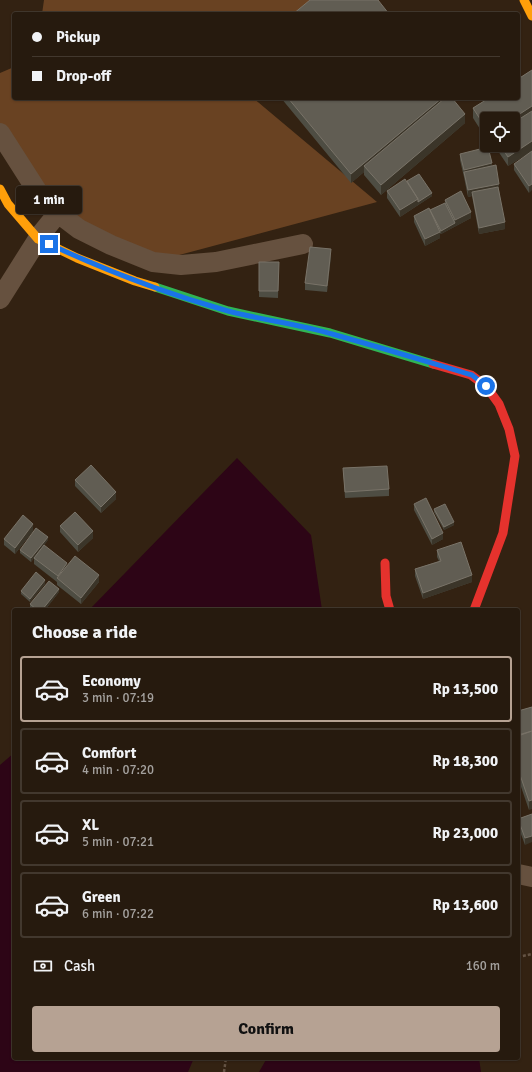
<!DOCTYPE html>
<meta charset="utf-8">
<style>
body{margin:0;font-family:Signika,sans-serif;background:#2e2317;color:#f1f3f6;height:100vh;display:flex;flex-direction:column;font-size:15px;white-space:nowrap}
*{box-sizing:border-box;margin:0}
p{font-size:13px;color:#a4a19e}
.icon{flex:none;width:22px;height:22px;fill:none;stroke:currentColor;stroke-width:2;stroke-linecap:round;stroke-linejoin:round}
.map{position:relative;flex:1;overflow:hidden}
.side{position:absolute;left:12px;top:608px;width:508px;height:452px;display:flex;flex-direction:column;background:#261a0e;border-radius:4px;box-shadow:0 1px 3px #0004,0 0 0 1px #42382e}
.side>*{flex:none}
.top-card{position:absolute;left:12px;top:12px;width:508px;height:88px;border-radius:4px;box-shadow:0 1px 3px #0004,0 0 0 1px #42382e;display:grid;align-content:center;height:88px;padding:0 20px;background:#261a0e}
.fabs{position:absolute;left:480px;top:112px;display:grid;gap:8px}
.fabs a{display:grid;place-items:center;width:40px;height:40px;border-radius:4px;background:#261a0e;box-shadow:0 1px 3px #0004,0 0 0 1px #42382e;font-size:20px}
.end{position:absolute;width:18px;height:18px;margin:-9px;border:5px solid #1a73e8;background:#fff;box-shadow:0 0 0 2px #fff}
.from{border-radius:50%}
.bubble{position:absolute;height:28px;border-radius:4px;background:#261a0e;box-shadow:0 1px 3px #0004,0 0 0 1px #42382e;font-size:13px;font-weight:700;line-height:28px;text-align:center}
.top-card b{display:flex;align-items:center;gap:14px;height:38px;font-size:15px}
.top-card b+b{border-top:1px solid #42382e}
.top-card i{width:10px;height:10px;background:#f1f3f6}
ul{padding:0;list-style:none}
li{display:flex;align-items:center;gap:12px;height:66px;margin:0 8px 6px;padding:0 12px;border:2px solid #42382e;border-radius:4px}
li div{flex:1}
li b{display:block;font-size:15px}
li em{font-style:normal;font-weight:700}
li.on{border-color:#b6a293}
li>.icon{width:36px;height:36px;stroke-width:1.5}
h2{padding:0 20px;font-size:18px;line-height:48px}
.pay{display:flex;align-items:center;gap:10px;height:44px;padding:0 20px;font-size:15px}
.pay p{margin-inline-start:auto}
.button{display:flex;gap:8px;margin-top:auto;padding:8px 20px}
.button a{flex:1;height:46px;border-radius:4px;background:#b6a293;color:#111;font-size:16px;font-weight:700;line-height:46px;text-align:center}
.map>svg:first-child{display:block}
</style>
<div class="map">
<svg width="532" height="1072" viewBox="0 0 532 1072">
<rect width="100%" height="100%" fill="#332212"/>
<path fill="#694222" d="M44,0h267l-14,14h-255z
M14,67v31h239l124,104 -209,56 -116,-40 -52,-95v-50z"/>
<path fill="#2d0516" d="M237,458l74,77 11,75h-233z
M14,753v305h180l-6,14h-188v-307z
M267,1058h212l2,14h-222z"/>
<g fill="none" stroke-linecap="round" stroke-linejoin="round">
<path stroke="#645344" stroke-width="2.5" stroke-dasharray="3 2" stroke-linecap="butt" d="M518,957l14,-3
M224,1072l2,-14"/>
<path stroke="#66513f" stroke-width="20" d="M0,133l39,61 19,19 21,16 32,16 42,17 28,3 35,-3 87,-18
M0,299l41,-65 17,-21
M518,874l14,3"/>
<path stroke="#30b455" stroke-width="9" d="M155,287l73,24 102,22 103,31"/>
<path stroke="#ff9f0a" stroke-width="9" d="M524,0l8,16
M0,189l8,15 30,35 39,19 58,23 20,6"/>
<path stroke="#e5322d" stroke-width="9" d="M433,364l38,11 15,11 13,18 10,25 6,27 -12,77 -29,77
M385,563l1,33 4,14"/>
</g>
<path fill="#4e4d43" d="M532,70v81l-24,15 -14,-21h19l-26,-26v21l-14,-22v-10z
M281,98h171l13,25 -84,72 -17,-20v-3l-13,11z
M532,151l-3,42 -15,-23v-6z
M460,154l32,12 7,24 6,39 -26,5 -7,-38 -4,1 -4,-20 -4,-17z
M407,181l25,15 -32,21 -13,-19v-7z
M445,200l26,18 -30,16 -1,-1v5l-15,8 -11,-24v-6l16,-4v-2l15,-7z
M331,256l-4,36 -22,-2v-7z
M259,262h20l-1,36 -19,-1z
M343,468l46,21v7l-44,2z
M75,480l41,19 -15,14 -26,-27z
M414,504l29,35 -11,6 -18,-35z
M434,509l20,16 -10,5 -10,-18z
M60,526l33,12 -15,14 -18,-20z
M33,531l-18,23 -11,-9v-6z
M48,540l-4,5 23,21 32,16 -18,22 -24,-19v-3l-23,-18v-6l-3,4 -11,-9v-3z
M437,550l35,32 -49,17 -8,-23v-7l24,-8 -2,-4z
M45,584l-15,18 -9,-8v-3z
M59,592l-14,18h-12l-3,-2v-4z
M532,707l-3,103 -11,-32v-67z
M532,814l-7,31 -7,-19v-7z"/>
<path fill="#3b3529" d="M442,98h10l-88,68v6l-13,11v-9z
M532,106v9l-19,12v-8h-1z
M465,114v9l-84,72v-10z
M532,141v10l-24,15v-9z
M492,163v7l-28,2v5v-7z
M499,184v6l-26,6 -1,-4v4l-4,1v-7z
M532,184v6l-3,3v-7z
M432,193v3l-14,9v-3z
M418,199v6l-18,12v-7z
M471,212v6l-30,16v-3l14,-8v-3z
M505,222v7l-26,5v-6z
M440,232v6l-15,8v-7z
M331,249v7l-4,36v-6z
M116,492v7l-15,14v-6z
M454,522v3l-10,5v-3z
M33,524v7l-18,23v-6z
M93,531v7l-15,14v-7z
M443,533v6l-11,6v-6z
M48,537v3l-17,22v-4z
M67,563v7l-9,8v-2z
M99,575v7l-18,22v-6z
M472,575v7l-49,17v-6z
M45,580v4l-15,18v-3z
M59,589v3l-14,18h-3z
M532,800v9l-3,1v-9z
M532,836v6l-7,3v-7z"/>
<path fill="#615d53" stroke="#797368" d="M310,0h68l11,14h-96z
M14,44v10h-1z
M532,70v36l-20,13h-25v11l-14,-22 16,-10h29v-19z
M288,98h154l-91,76z
M445,98h7l13,16 -84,71 -17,-19z
M532,111v30l-24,16 -8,-12h13v-22z
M488,147l4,16 -28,7 -4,-16z
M532,151v33l-3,2 -15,-22z
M496,165l3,19 -31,6 -4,-18z
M419,174l13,19 -14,9v-3l-11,-18z
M405,179l13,20 -18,11 -13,-19z
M498,187l7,35 -26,6 -7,-36z
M461,191l10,21 -16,8 -10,-20z
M445,203l10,20 -14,8 -11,-21z
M429,208l11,24 -15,7 -11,-23z
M310,247l21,2 -4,37 -22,-3z
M259,262h20l-1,29h-19z
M91,465l25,27 -15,15 -26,-27z
M387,466l2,23 -44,3 -2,-24z
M426,498l17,35 -11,6 -18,-35z
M445,504l9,18 -10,5 -10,-18z
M75,512l18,19 -15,14 -18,-19z
M23,515l10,9 -18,24 -11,-9z
M36,528l12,9 -17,21 -11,-8z
M461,542l11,33 -49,18 -8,-24 26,-8 -4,-11z
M44,545l23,18 -9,13 -24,-18z
M75,556l24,19 -18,23 -24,-20z
M36,572l9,8 -15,19 -9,-8z
M49,581l10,8 -17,21h-5l-7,-6z
M532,707v24l-14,4v-24z
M532,731v69l-3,1 -11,-32v-33z
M532,814v22l-7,2 -7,-19z"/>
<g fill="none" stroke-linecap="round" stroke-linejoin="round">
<path stroke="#1a73e8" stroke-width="5" d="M49,244c58,27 118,50 179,67 34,9 70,13 104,23 47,13 93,27 140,41l14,11"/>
</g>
</svg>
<div class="fabs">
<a><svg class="icon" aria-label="locate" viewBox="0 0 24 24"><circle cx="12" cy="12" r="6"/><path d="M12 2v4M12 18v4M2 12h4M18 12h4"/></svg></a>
</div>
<i class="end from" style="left:486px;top:386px"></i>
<i class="end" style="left:49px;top:244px"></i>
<div class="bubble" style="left:16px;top:186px;width:66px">1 min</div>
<div class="top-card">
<b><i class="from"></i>Pickup</b>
<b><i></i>Drop-off</b>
</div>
<section class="side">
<h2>Choose a ride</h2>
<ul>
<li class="on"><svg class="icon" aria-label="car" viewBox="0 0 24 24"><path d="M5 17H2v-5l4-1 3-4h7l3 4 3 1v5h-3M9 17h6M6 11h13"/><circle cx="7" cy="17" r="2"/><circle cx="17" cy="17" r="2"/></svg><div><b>Economy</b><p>3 min · 07:19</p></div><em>Rp 13,500</em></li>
<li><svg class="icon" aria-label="car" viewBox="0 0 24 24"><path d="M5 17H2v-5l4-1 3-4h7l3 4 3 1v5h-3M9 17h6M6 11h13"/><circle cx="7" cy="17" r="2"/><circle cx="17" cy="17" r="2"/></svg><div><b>Comfort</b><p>4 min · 07:20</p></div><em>Rp 18,300</em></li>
<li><svg class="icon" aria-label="car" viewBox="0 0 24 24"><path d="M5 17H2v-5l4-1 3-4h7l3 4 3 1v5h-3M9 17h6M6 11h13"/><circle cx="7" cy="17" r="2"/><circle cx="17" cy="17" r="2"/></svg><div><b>XL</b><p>5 min · 07:21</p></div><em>Rp 23,000</em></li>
<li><svg class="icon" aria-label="car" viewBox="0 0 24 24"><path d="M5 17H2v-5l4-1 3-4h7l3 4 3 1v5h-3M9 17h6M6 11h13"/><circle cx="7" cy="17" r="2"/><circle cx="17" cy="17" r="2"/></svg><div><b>Green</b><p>6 min · 07:22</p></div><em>Rp 13,600</em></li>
</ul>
<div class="pay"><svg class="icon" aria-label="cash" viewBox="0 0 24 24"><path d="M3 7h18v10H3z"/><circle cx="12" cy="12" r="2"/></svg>Cash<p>160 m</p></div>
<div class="button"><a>Confirm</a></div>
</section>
</div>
